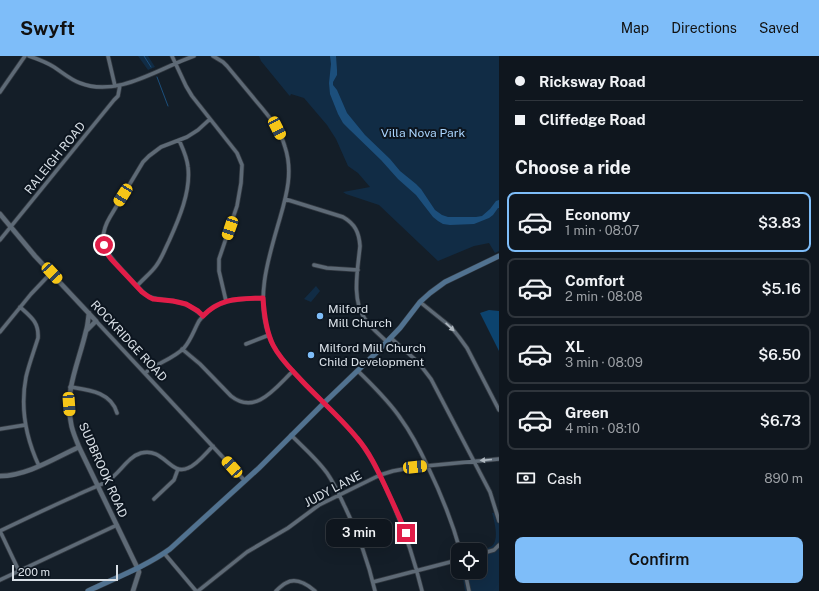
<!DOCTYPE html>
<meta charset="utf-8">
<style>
body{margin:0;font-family:"Public Sans",sans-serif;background:#1d232b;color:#f1f3f6;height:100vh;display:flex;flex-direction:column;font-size:15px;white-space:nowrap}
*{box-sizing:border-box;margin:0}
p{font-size:13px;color:#9b9fa4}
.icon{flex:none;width:22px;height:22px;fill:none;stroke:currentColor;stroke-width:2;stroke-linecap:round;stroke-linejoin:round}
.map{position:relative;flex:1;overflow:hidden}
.side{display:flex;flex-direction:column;background:#0f161e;width:320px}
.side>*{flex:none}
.guide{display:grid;align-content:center;height:88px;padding:0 16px;background:#0f161e}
.fabs{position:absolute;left:451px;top:487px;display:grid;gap:8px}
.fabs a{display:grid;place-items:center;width:36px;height:36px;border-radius:8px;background:#0f161e;box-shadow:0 4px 16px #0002,0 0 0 1px #2f353c;font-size:20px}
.scale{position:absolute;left:12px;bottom:10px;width:106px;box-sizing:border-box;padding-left:4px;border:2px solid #d9e0e7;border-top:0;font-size:11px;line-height:14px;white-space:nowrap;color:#d9e0e7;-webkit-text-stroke:3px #0c151f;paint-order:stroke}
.end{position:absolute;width:18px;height:18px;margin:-9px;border:5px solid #e11d48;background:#fff;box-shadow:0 0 0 2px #fff}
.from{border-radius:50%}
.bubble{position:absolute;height:28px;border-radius:8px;background:#0f161e;box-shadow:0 4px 16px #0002,0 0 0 1px #2f353c;font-size:13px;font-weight:600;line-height:28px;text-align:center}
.car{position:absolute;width:12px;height:24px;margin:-12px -6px;border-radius:5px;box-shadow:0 0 3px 1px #0007;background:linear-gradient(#f5c518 24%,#345 0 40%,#f5c518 0 76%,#345 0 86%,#f5c518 0)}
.guide b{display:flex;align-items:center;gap:14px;height:38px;font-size:15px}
.guide b+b{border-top:1px solid #2f353c}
.guide i{width:10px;height:10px;background:#f1f3f6}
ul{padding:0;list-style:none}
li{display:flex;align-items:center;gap:12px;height:60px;margin:0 8px 6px;padding:0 8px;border:2px solid #2f353c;border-radius:8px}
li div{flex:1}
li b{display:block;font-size:15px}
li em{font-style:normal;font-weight:600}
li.selected{border-color:#7ebdf9}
li>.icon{width:36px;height:36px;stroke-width:1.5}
h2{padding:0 16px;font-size:18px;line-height:48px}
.pay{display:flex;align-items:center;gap:10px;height:44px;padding:0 16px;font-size:15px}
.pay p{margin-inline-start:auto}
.cta{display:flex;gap:8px;margin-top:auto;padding:8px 16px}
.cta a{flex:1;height:46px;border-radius:8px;background:#7ebdf9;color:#111;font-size:16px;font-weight:600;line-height:46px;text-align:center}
header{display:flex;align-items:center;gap:24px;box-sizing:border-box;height:56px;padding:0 20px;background:#7ebdf9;color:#111}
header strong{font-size:19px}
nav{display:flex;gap:22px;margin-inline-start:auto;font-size:14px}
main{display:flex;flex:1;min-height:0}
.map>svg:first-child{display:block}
</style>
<header>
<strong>Swyft</strong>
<nav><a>Map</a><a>Directions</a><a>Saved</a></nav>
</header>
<main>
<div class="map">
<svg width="499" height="535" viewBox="0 0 499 535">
<rect width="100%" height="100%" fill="#141e28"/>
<path fill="#112c45" d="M138,0h10l7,11 -7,3z
M259,0h240v195l-4,2 -6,-10 -15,3 -36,15 -59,-56 -33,-11 -3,-2 27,-5 -12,-14 -10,-7 -12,-27 -9,-14 -23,-27 -13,-4 -1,2 -2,-2 -27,-33z
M316,230l4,5 -9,11 -7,-3z
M499,456v79h-34l-3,-19h18v-22c4,-1 9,-2 12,-4 7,-6 3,-23 0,-33z"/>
<path fill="#0c436e" d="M489,254l10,1v40l-19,-38z"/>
<path fill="#1c4f7c" d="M330,0h6l1,14v5l-4,7v3l4,5 10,23 18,22 25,24 10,12 16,13 5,5 14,21 7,5 6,2h28l6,-1 8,-7 6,-8 3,-1v8h-1l-5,7 -4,3 -15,6 -24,1 -7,-1 -5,-3 -5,-4 -17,-22 -18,-16 -17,-19 -31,-30 -7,-7 -5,-9 -8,-20 -1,-11 2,-19z"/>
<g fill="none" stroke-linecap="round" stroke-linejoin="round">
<path stroke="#1c4f7c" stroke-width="1" d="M144,0l7,11
M157,21l11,29"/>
<g stroke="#313840" stroke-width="5">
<path id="minor" d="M29,0c9,3 17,6 25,11 9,6 17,13 26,16 38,15 79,-15 114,-27
M108,0l7,30
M172,0l14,30 6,10 45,57 5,12 -1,18 -4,23 -18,53v12l7,30
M213,0l10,6 4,4c10,12 20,24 29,35 12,14 24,28 29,46 8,24 2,47 -5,71 -11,38 -25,79 -11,118 7,19 21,32 34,46 18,19 38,36 55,57 11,14 19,30 27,47 16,34 28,68 37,105
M0,36l25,-36
M285,143l58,18c12,7 16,15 17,29 -2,22 -9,54 5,73 6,9 15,16 22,23
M0,184l114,-140 4,-4 2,-11
M314,209l13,3 31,2
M137,230c6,-7 14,-13 19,-20 6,-8 9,-17 13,-25 10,-22 22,-50 19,-74 -1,-10 -5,-18 -9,-27
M420,246l31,25 8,10 8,11 32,62
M20,251c11,10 19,15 18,31 -4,13 -9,26 -12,39 -6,31 0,61 13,89
M203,260c-9,-8 -18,-14 -30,-15 -10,-2 -19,-1 -27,-6 -8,-7 -15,-15 -22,-23 -17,-18 -29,-30 -14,-55l33,-55 6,-6 12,-9 26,-10 11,-7 12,-11
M96,265l149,160
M0,276l31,-38 20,-21
M391,282l27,24 13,17 59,113 9,29
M246,288l23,-9
M182,293l18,15 31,32c25,20 45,-9 62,-25
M358,315c15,15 31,30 43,48 11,15 19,31 27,48 13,27 24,54 32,83
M145,317c12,-10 28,-14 39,-25 7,-8 10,-18 15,-27 16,-23 39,-22 64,-23
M70,331c19,3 41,5 47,26
M0,373l25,-4
M291,379c12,12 26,24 36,38 7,10 12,21 17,32 14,28 24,56 31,86
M154,443l20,-19 4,-11
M164,497l32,38
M480,498l14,-4 5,-5
M19,515l-19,-40c25,-12 50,-24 75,-35 10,-5 21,-9 31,-14 13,-7 21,-25 35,-29 23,-6 29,23 47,15 9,-3 18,-15 25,-22
M465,516l4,19
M0,524l117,-55
M373,526l85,-22
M198,535l49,-39 41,-24 31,-23 61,-30 13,-4 22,-4 84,-8
M276,535c3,-3 6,-6 10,-8 10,-6 22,2 29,8"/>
</g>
<g stroke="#313840" stroke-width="6">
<path id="tertiary" d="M0,158l35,42 61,65 -9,9
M89,257c-1,6 -1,12 -3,18 -7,31 -22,60 -15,92 1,8 5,16 8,24l58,120 2,5 -6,19
M0,420c27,0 55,-18 79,-29"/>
</g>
<g stroke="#313840" stroke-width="6">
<path id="secondary" d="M88,535c27,-13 57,-24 82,-42l89,-81 65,-65 52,-50 24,-25 20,-26 10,-9 15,-11 54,-26"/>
</g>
<use href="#minor" stroke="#5e6a76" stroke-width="3.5"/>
<use href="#tertiary" stroke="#5e6a76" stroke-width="4.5"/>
<use href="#secondary" stroke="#517290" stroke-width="5"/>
</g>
<defs><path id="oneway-solid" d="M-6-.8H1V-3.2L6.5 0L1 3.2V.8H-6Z"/></defs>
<g fill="#aeb7bf">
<use href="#oneway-solid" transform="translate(450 271) rotate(43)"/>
<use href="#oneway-solid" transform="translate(486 404) rotate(175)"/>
</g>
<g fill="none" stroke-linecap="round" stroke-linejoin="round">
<path stroke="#e11d48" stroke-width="5" d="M104,189l4,10 3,4 31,33 7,5 4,2 20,2 13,3 12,7 5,5c18,-19 37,-17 60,-18 1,16 3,33 10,47 7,14 19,25 29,36 18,19 39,37 55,57 13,15 21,33 29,50 7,15 14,30 20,45"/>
</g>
<g fill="#7ebdf9" stroke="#0c151f" stroke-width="1.5">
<circle cx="320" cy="260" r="4"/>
<circle cx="311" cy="299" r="4"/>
</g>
<g text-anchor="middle" stroke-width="4" stroke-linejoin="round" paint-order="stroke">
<g font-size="12" fill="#abd5fe" stroke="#0c151f">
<text x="423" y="81">Villa Nova Park</text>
</g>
<g font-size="12" fill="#d9e0e7" stroke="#0c151f">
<text transform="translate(55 102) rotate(-51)" y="4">RALEIGH ROAD</text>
<text transform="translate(129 285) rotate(47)" y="4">ROCKRIDGE ROAD</text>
<text transform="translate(103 414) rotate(66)" y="4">SUDBROOK ROAD</text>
<text transform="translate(333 433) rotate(-28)" y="4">JUDY LANE</text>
</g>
<g font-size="12" fill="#d9e0e7" stroke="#0c151f" text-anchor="start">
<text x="328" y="257">Milford<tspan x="328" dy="14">Mill Church</tspan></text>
<text x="319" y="296">Milford Mill Church<tspan x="319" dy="14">Child Development</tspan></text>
</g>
</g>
</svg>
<div class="fabs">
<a><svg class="icon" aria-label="locate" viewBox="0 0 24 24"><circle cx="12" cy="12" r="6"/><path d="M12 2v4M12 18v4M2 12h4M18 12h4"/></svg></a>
</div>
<div class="scale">200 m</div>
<i class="end from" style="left:104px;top:189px"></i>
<i class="end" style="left:406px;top:477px"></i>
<div class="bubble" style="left:326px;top:463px;width:66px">3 min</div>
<i class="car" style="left:277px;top:72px;rotate:153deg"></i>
<i class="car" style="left:123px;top:139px;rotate:212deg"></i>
<i class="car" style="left:230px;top:172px;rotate:199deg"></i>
<i class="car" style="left:52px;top:217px;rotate:137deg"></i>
<i class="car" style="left:69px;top:348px;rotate:176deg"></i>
<i class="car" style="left:232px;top:411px;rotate:318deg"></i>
<i class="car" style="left:415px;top:411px;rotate:84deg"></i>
</div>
<section class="side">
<div class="guide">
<b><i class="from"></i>Ricksway Road</b>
<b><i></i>Cliffedge Road</b>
</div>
<h2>Choose a ride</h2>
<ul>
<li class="selected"><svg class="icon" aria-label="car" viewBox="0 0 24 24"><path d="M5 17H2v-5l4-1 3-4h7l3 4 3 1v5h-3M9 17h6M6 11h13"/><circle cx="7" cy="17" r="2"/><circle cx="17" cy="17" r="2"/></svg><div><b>Economy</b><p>1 min · 08:07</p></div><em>$3.83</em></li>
<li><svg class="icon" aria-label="car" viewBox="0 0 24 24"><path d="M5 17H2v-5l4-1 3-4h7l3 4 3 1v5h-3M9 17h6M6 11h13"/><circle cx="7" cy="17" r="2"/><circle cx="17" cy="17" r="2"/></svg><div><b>Comfort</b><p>2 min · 08:08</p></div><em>$5.16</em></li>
<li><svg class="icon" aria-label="car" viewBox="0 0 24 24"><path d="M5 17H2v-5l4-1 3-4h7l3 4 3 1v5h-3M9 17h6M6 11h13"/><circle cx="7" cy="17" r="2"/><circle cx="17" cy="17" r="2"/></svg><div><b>XL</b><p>3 min · 08:09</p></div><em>$6.50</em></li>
<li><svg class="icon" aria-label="car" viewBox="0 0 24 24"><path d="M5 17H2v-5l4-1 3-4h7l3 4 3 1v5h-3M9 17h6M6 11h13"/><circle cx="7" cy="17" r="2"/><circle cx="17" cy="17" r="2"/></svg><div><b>Green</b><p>4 min · 08:10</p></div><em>$6.73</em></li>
</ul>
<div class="pay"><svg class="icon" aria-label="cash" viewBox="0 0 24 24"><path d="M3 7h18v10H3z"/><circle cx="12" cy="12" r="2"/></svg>Cash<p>890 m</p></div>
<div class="cta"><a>Confirm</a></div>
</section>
</main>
